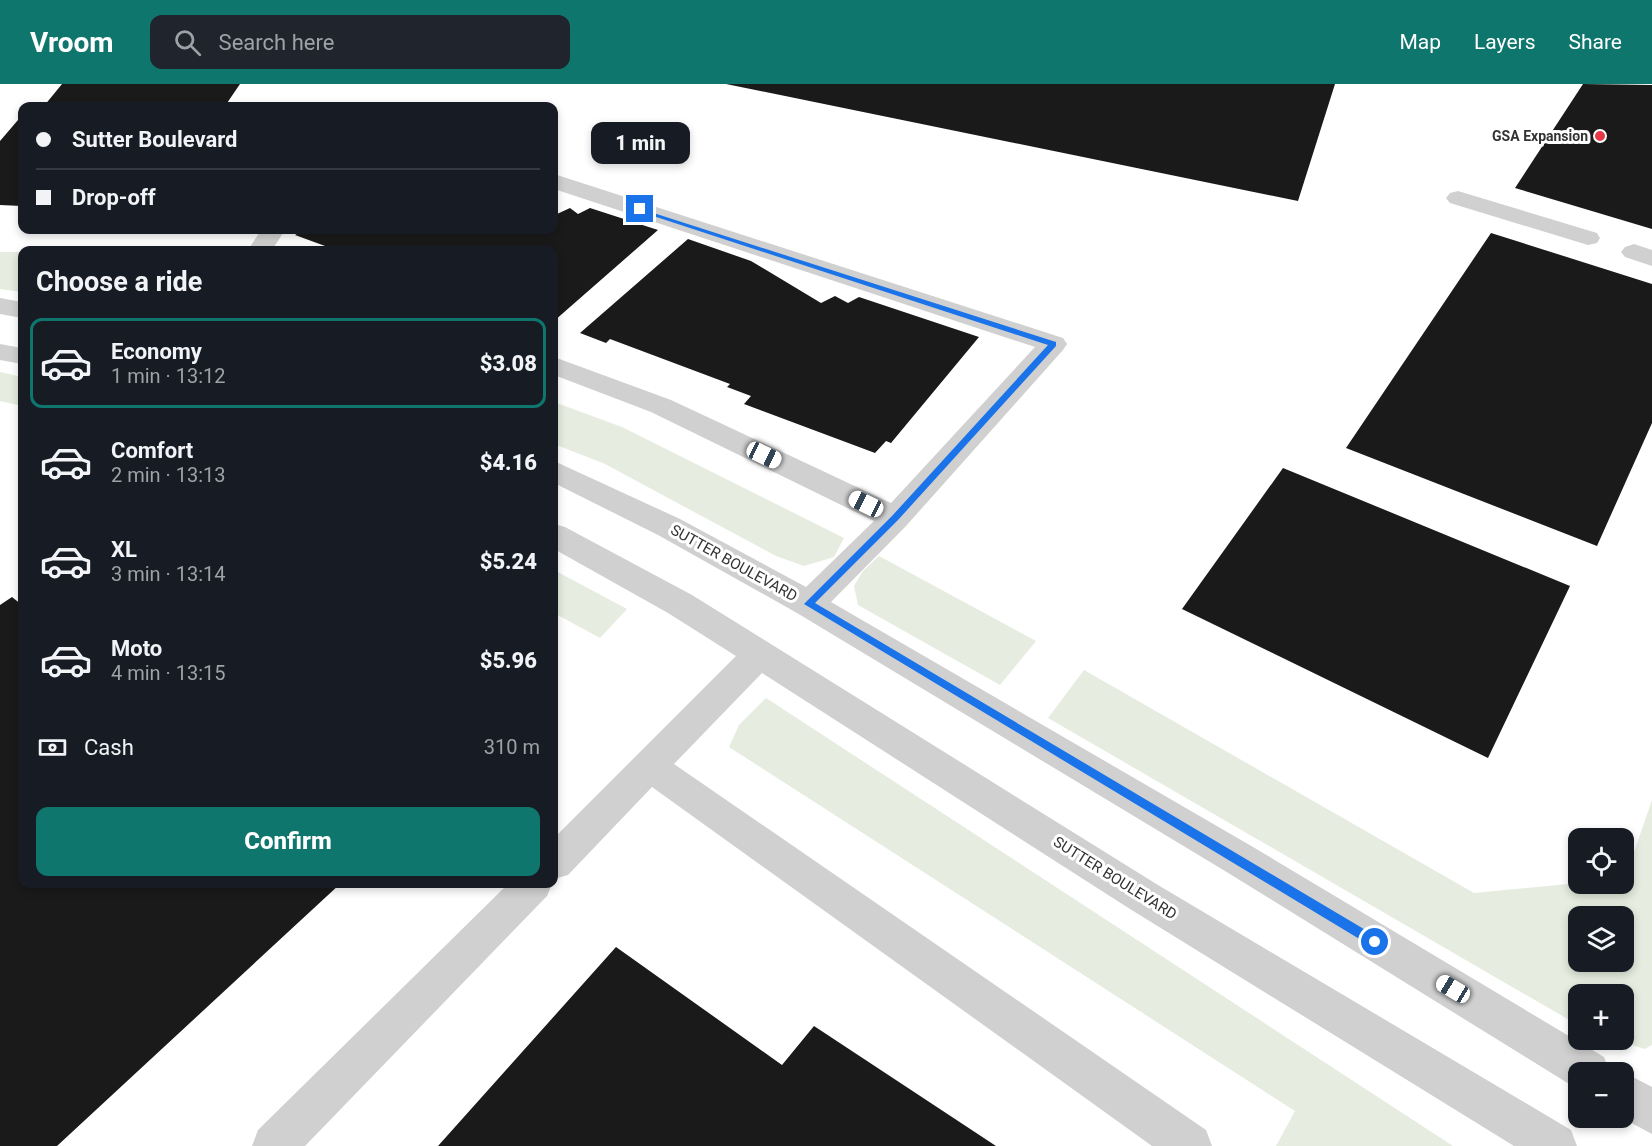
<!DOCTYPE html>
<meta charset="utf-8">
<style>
body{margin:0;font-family:Roboto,sans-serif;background:#20242c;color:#f1f3f6;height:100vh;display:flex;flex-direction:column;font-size:22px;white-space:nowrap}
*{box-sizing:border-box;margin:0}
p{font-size:20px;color:#9ea1a6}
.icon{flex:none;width:33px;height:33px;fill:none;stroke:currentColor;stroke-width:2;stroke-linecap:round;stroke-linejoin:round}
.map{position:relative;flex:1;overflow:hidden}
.details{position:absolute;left:18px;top:162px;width:540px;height:642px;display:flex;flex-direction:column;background:#171b24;border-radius:12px;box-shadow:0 3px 9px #0003}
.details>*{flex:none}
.top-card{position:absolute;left:18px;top:18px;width:540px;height:132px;border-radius:12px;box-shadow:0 3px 9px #0003;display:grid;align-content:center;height:132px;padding:0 18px;background:#171b24}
.fabs{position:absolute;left:1568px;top:744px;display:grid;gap:12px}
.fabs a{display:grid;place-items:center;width:66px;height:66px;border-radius:12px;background:#171b24;box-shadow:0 3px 9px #0003;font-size:30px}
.end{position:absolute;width:27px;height:27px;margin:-14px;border:8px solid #1a73e8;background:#fff;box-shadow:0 0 0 3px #fff}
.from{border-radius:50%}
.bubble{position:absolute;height:42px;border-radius:12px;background:#171b24;box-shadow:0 3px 9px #0003;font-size:20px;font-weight:800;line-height:42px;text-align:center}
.car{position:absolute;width:18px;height:36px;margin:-18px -9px;border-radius:8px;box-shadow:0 0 4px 2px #0007;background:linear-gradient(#fff 24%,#345 0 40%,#fff 0 76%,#345 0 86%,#fff 0)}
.top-card b{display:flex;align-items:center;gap:21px;height:57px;font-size:22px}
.top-card b+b{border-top:2px solid #363941}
.top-card i{width:15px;height:15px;background:#f1f3f6}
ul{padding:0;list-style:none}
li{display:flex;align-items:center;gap:18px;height:90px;margin:0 12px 9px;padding:0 6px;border:3px solid transparent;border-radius:12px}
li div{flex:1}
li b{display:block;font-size:22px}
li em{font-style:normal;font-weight:800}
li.on{border-color:#0f766e}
li>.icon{width:54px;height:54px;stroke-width:1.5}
h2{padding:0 18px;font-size:27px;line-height:72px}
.pay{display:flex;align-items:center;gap:15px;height:66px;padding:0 18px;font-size:22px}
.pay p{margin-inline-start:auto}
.action{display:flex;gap:12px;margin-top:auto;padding:12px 18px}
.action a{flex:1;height:69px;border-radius:12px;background:#0f766e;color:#fff;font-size:24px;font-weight:800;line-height:69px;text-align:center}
header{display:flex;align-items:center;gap:36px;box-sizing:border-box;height:84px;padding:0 30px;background:#0f766e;color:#fff}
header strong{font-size:28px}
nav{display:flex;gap:33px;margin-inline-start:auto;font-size:21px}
.search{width:420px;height:54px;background:#20242c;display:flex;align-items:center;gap:15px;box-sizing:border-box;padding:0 21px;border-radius:12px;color:#9ea1a6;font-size:22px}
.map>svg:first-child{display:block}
</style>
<header>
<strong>Vroom</strong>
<div class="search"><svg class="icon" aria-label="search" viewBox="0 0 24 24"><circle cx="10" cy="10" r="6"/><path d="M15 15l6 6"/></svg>Search here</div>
<nav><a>Map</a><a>Layers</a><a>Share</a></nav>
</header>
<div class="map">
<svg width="1652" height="1062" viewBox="0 0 1652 1062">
<rect width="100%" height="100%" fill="#fff"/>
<path fill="#e6ecdf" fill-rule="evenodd" d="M0,168h22v40l-22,-3z
M0,288l22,5v29l-22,-5z
M554,318l68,25 222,111 -10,19 -30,9 -28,-10 -171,-92 -51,-20z
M879,472l157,85 -36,44 -142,-80 -4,-19 9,-15z
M554,486l73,39 -27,29 -46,-25z
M1084,586l390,223 104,-10 45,1 29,-84v245l-7,4 -29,-9h7v-46h-45v31l-530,-307zM1623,832v46h-45v-46z
M766,614l687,448h-177l19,-35 -566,-364 10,-22z"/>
<path fill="#1a1a1a" d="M62,0h178l-15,22h-181z
M726,0h609l-37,117z
M1583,0l69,1v144l-137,-41z
M18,36h4v86l-22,-1v-64z
M570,124l8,6 12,-6 68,22 -104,91v-71h-218l-41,-15 8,-5h251v-18l3,2z
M1491,149l161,51v139l-55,123 -251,-98z
M688,155l63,22 70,42 14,-7 13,7 11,-6 120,40 -88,106 -5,-2 -11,12 -131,-49 7,-8 -24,-9 3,-3 -120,-45 -4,4 -26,-10z
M1283,384l287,118 -82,172 -306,-149z
M12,513l10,8v279h318l-283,262h-57v-541z
M616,863l166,118 32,-39 182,120h-558z"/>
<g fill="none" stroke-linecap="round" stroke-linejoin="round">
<path fill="#d0d0d0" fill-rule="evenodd" d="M554,90l509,164 4,6 -4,6 -157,176 -75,76 422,245 351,210 6,15h-32v16l-4,-1 -349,-216 -428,-258 -139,-78 -104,-52v-22l126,58 126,68 68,-66 -223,-109 -97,-37v-18l117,43 220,103 144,-156 -481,-158z
M1458,107l139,42 3,5 -3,5 -9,2 -138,-42 -4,-5 4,-5z
M261,146h24l-13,20h-24z
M1634,160l18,6v16l-27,-9 -4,-5 4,-5z
M0,214l22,4v16l-22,-4z
M0,260l22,4v16l-22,-4z
M554,440l11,3 127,68 466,290 413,245 6,16h-63l-384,-237 -368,-236 -88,91 532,366 6,16h-60l-500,-359 -84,88 -14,4v-41l182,-182 -68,-43 -114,-64z
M508,800h44l-5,12 -242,250h-53l6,-16z
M1621,988h2l29,15v47l-30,-16 1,-46z"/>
</g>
<path fill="#1a73e8" d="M638,124l418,134v4l-158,174 -83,83 564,335v8h-8l-567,-342 88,-88 156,-171 -410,-134z"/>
<circle fill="#e63946" stroke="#fff" stroke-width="2" cx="1600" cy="52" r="6"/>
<g text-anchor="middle" stroke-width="6" stroke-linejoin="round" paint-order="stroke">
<g font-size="14" font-weight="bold" fill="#333" stroke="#fff" text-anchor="end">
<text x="1588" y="57">GSA Expansion</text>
</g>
<g font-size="15" fill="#333" stroke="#fff">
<text transform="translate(734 479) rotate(29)" y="5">SUTTER BOULEVARD</text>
<text transform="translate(1115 794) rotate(32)" y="5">SUTTER BOULEVARD</text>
</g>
</g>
</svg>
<div class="fabs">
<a><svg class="icon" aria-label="locate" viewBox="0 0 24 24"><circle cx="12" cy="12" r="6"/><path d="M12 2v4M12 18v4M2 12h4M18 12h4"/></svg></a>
<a><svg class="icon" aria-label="layers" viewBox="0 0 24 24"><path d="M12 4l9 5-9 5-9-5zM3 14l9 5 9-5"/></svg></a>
<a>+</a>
<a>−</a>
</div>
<i class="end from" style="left:1375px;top:858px"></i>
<i class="end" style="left:640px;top:125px"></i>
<div class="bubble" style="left:591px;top:38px;width:99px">1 min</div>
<i class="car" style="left:764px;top:371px;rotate:115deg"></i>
<i class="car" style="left:866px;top:420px;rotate:296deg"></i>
<i class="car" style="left:1453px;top:905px;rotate:301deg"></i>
<div class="top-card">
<b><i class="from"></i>Sutter Boulevard</b>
<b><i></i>Drop-off</b>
</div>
<section class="details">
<h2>Choose a ride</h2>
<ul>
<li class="on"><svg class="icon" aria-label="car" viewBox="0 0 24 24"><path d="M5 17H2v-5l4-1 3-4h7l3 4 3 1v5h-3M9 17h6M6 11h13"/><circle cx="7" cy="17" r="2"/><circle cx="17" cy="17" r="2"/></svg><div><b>Economy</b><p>1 min · 13:12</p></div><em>$3.08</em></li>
<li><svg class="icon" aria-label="car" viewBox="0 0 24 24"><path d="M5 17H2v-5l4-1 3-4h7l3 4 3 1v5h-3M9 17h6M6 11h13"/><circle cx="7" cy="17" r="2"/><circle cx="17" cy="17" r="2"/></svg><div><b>Comfort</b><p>2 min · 13:13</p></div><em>$4.16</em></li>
<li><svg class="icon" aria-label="car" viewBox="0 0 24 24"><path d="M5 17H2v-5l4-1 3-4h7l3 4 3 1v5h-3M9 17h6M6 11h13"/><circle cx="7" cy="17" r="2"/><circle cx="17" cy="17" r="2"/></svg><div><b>XL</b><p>3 min · 13:14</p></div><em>$5.24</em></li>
<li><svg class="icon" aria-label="car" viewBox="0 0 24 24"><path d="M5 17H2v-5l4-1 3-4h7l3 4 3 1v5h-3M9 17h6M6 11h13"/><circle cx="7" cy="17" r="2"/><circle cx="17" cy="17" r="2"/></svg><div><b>Moto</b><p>4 min · 13:15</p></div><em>$5.96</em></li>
</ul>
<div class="pay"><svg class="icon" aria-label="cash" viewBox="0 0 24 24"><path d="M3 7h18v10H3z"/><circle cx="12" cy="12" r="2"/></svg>Cash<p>310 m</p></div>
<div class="action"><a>Confirm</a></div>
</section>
</div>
